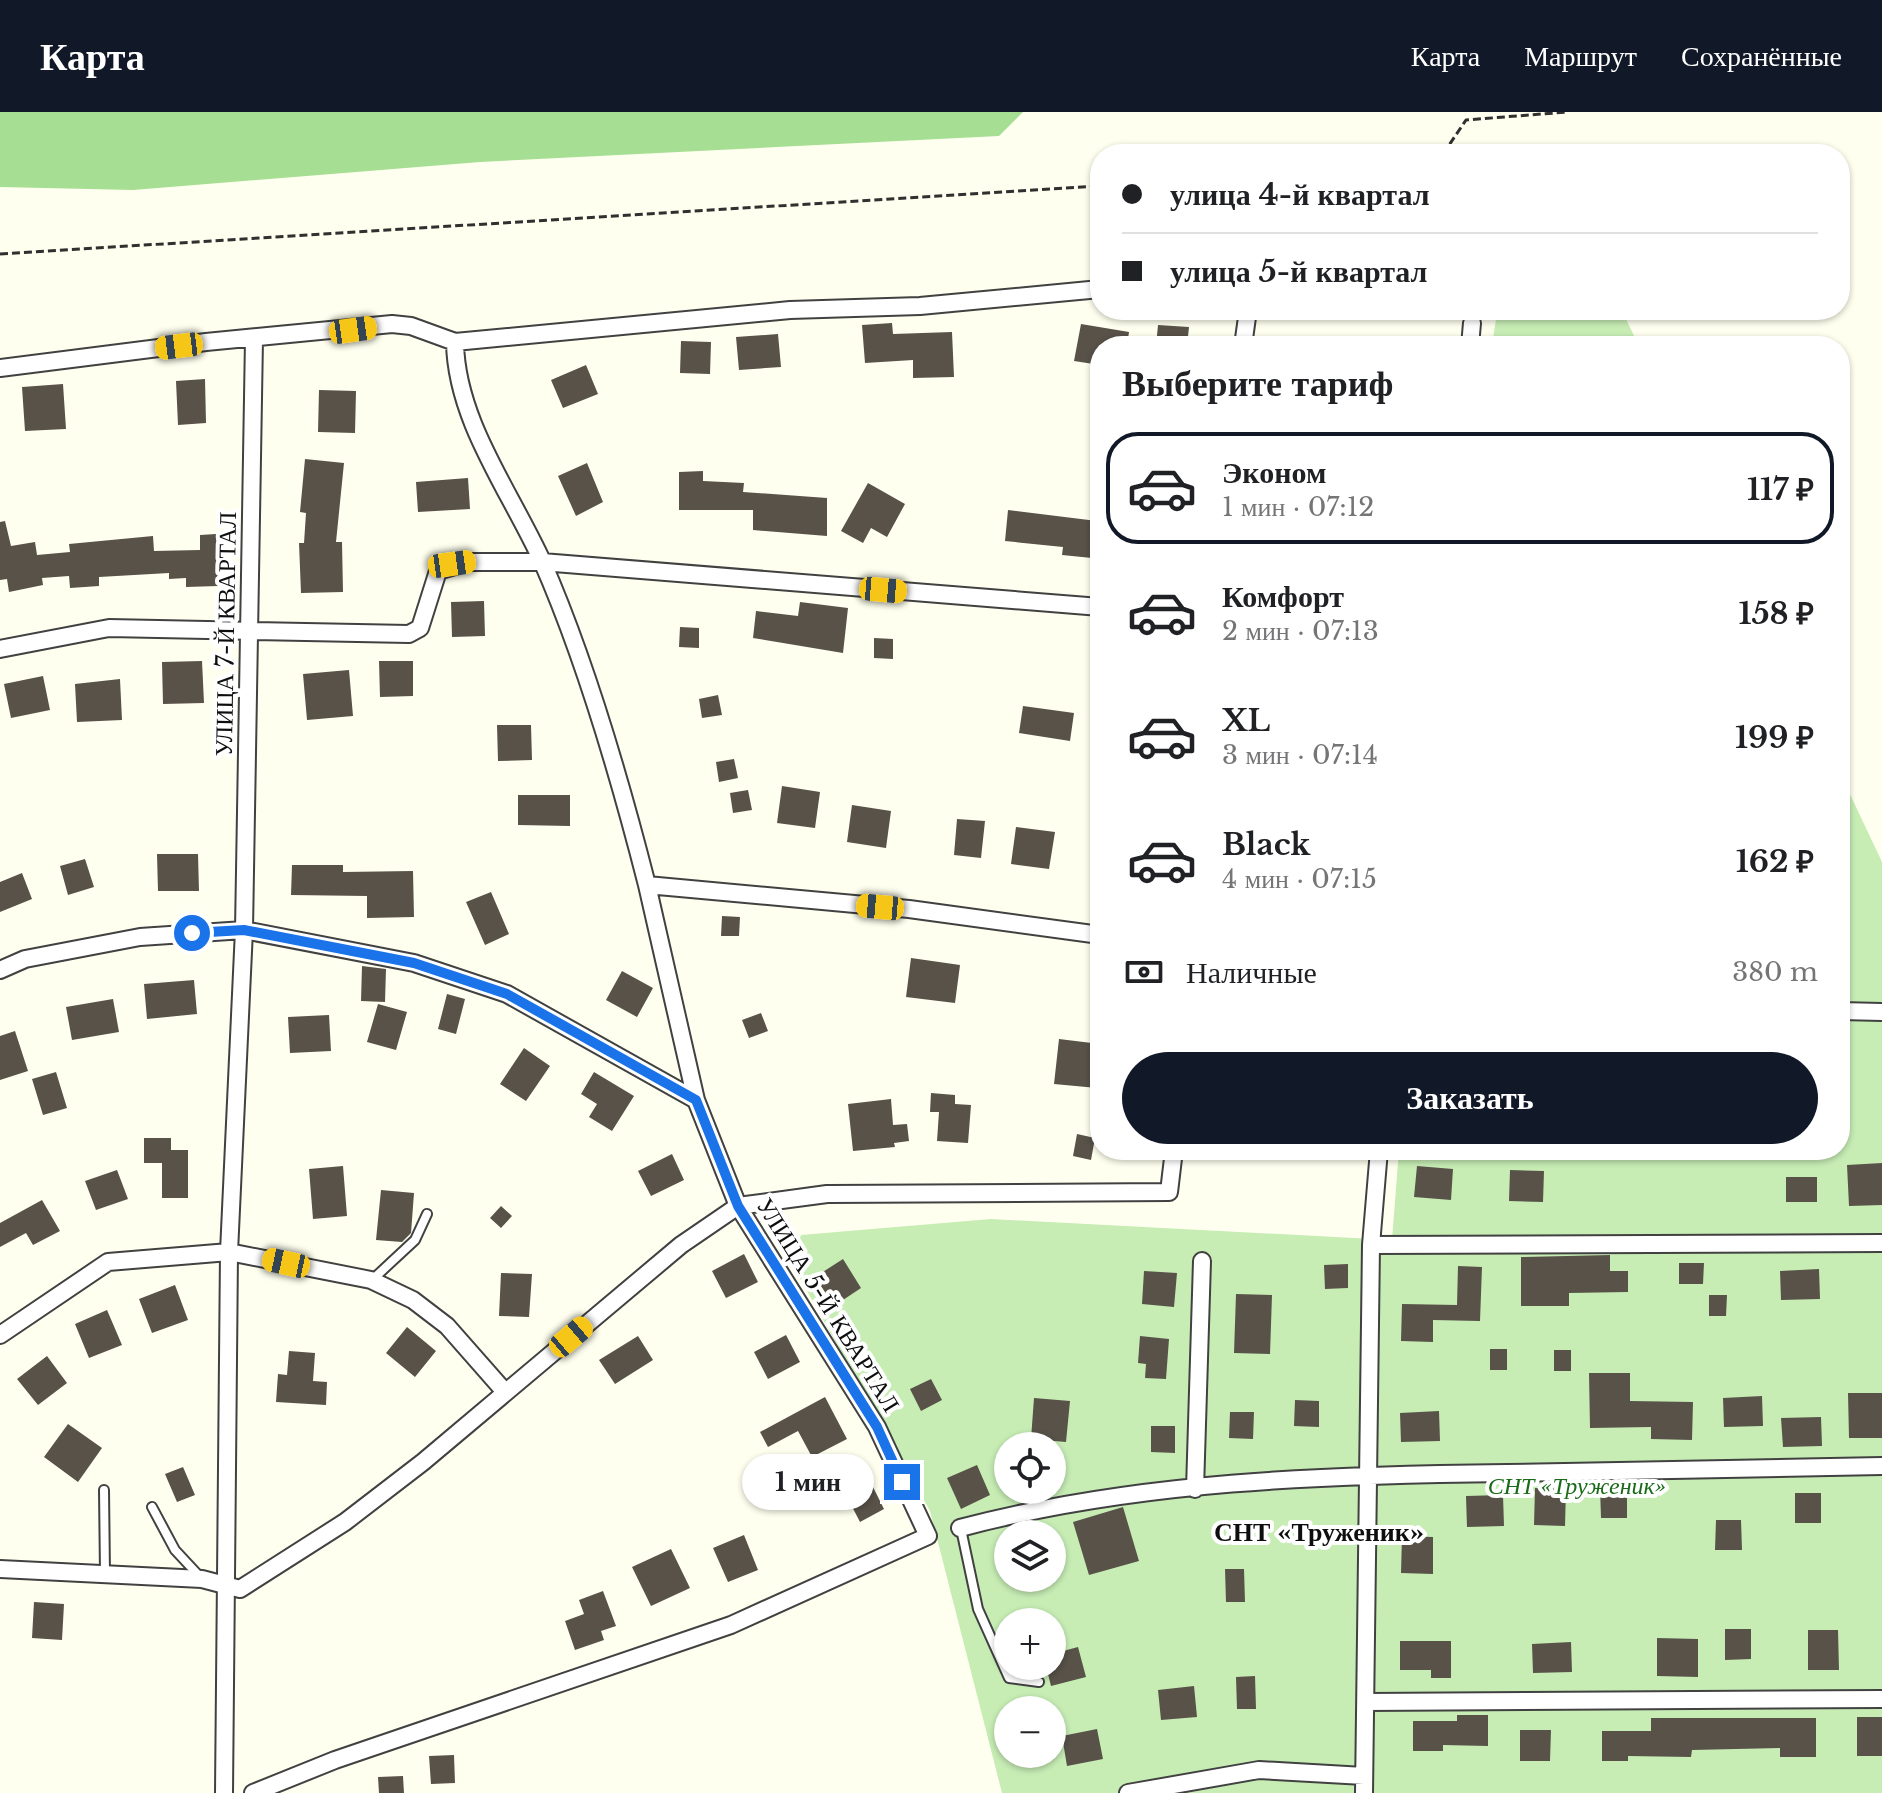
<!DOCTYPE html>
<html lang="ru">
<meta charset="utf-8">
<style>
body{margin:0;font-family:"Libre Baskerville",serif;background:#f2f2f2;color:#202124;height:100vh;display:flex;flex-direction:column;font-size:30px;white-space:nowrap}
*{box-sizing:border-box;margin:0}
p{font-size:26px;color:#757577}
.icon{flex:none;width:44px;height:44px;fill:none;stroke:currentColor;stroke-width:2;stroke-linecap:round;stroke-linejoin:round}
.map{position:relative;flex:1;overflow:hidden}
.sheet{position:absolute;left:1090px;top:224px;width:760px;height:824px;display:flex;flex-direction:column;background:#fff;border-radius:32px;box-shadow:0 2px 6px #0004}
.sheet>*{flex:none}
.banner{position:absolute;left:1090px;top:32px;width:760px;height:176px;border-radius:32px;box-shadow:0 2px 6px #0004;display:grid;align-content:center;height:176px;padding:0 32px;background:#fff}
.buttons{position:absolute;left:994px;top:1320px;display:grid;gap:16px}
.buttons a{display:grid;place-items:center;width:72px;height:72px;border-radius:50%;background:#fff;box-shadow:0 2px 6px #0004;font-size:40px}
.end{position:absolute;width:36px;height:36px;margin:-18px;border:10px solid #1a73e8;background:#fff;box-shadow:0 0 0 4px #fff}
.from{border-radius:50%}
.bubble{position:absolute;height:56px;border-radius:28px;background:#fff;box-shadow:0 2px 6px #0004;font-size:26px;font-weight:800;line-height:56px;text-align:center}
.car{position:absolute;width:24px;height:48px;margin:-24px -12px;border-radius:10px;box-shadow:0 0 6px 2px #0007;background:linear-gradient(#f5c518 24%,#345 0 40%,#f5c518 0 76%,#345 0 86%,#f5c518 0)}
.banner b{display:flex;align-items:center;gap:28px;height:76px;font-size:30px}
.banner b+b{border-top:2px solid #e0e0e0}
.banner i{width:20px;height:20px;background:#202124}
ul{padding:0;list-style:none}
li{display:flex;align-items:center;gap:24px;height:112px;margin:0 16px 12px;padding:0 16px;border:4px solid transparent;border-radius:32px}
li div{flex:1}
li b{display:block;font-size:30px}
li em{font-style:normal;font-weight:800}
li.active{border-color:#111827}
li>.icon{width:72px;height:72px;stroke-width:1.5}
h2{padding:0 32px;font-size:36px;line-height:96px}
.pay{display:flex;align-items:center;gap:20px;height:88px;padding:0 32px;font-size:30px}
.pay p{margin-inline-start:auto}
.primary-button{display:flex;gap:16px;margin-top:auto;padding:16px 32px}
.primary-button a{flex:1;height:92px;border-radius:48px;background:#111827;color:#fff;font-size:32px;font-weight:800;line-height:92px;text-align:center}
header{display:flex;align-items:center;gap:48px;box-sizing:border-box;height:112px;padding:0 40px;background:#111827;color:#fff}
header strong{font-size:38px}
nav{display:flex;gap:44px;margin-inline-start:auto;font-size:28px}
.map>svg:first-child{display:block}
</style>
<header>
<strong>Карта</strong>
<nav><a>Карта</a><a>Маршрут</a><a>Сохранённые</a></nav>
</header>
<div class="map">
<svg width="1882" height="1681" viewBox="0 0 1882 1681">
<rect width="100%" height="100%" fill="#ffffef"/>
<path fill="#c7edb5" fill-rule="evenodd" d="M1497,200l126,1 16,33h-147z
M1840,661l42,89v931h-880l-72,-282 -138,-247 9,-29 190,-16 401,21 7,-90h441zM1008,1334h44v44h-44zM1008,1422h44v44h-44zM1008,1510h44v44h-44zM1008,1598h44v44h-44z"/>
<path fill="#a6df93" d="M0,0h1023l-24,24 -519,26 -347,28 -133,-3z"/>
<path fill="#585249" d="M892,211l1,11 59,-2 2,45 -41,1v-18l-48,3 -3,-38z
M1081,212l48,8 -2,14h-27v19l-26,-4z
M1158,213l31,2 -2,19h-31z
M778,222l3,33 -42,3 -3,-33z
M681,229l30,1 -1,32 -30,-1z
M586,253l12,29 -35,14 -12,-28z
M205,267l1,44 -28,2 -2,-44z
M63,272l3,45 -41,2 -3,-44z
M319,278l37,1 -1,42 -37,-1z
M305,347l39,4 -8,79h6l1,50 -42,1 -2,-50h5l2,-30 -6,-1z
M587,351l16,39 -27,14 -18,-40z
M703,359v10l41,2 -1,9 84,6v38l-74,-6v-20h-74v-38z
M468,366l2,31 -52,3 -2,-30z
M868,371l37,21 -18,33 -16,-9 -8,15 -22,-12z
M1008,398l89,11 -5,37 -30,-3 1,-8 -58,-6z
M5,409l6,25 24,-4 2,13 33,-3 -1,-8 84,-8 1,15 46,-1v-15l16,-1 2,52 -32,1v-9l-17,1v-6l-70,4v9l-29,2 -1,-12 -27,2 1,7 -34,7 -2,-13 -7,1v-58z
M484,489l1,35 -33,1 -1,-35z
M800,490l48,6 -5,45 -90,-15 3,-27 42,5z
M680,515l19,1v20l-20,-1z
M874,526l19,1v20l-19,-1z
M202,549l2,42 -41,1 -1,-42z
M379,549h34v35l-33,1z
M349,558l4,46 -46,4 -4,-46z
M43,564l7,34 -39,8 -7,-34z
M120,567l2,41 -45,2 -2,-38z
M718,583l4,20 -20,3 -3,-19z
M1023,594l51,7 -4,28 -51,-8z
M497,613h34l1,35 -34,1z
M734,647l4,19 -19,4 -3,-20z
M782,674l38,6 -5,36 -38,-5z
M748,678l4,20 -19,3 -3,-20z
M518,683h52v31l-52,-1z
M852,693l39,6 -5,37 -39,-6z
M957,707l28,2 -4,37 -27,-3z
M1016,715l39,5 -6,37 -38,-5z
M157,742h41l1,37h-41z
M85,747l9,28 -26,8 -8,-29z
M292,753h51v7l70,-1 1,46 -47,1v-22l-76,-1z
M22,761l10,26 -32,13v-30z
M491,780l18,42 -24,11 -19,-43z
M722,804l18,1 -1,19h-18z
M911,846l49,7 -5,38 -49,-6z
M362,854l24,3 -1,33 -24,-1z
M622,859l31,17 -16,29 -31,-17z
M194,868l3,34 -50,5 -3,-35z
M447,882l18,5 -9,35 -18,-5z
M113,887l6,33 -47,8 -6,-33z
M378,892l29,8 -11,38 -29,-8z
M761,901l7,18 -19,7 -7,-18z
M329,903l2,36 -41,2 -2,-36z
M15,919l13,40 -28,9v-44z
M1059,927l41,5 -3,44 -43,-4z
M524,936l26,18 -24,35 -26,-17z
M56,960l11,36 -24,7 -11,-36z
M594,960l40,24 -22,35 -23,-14 8,-13 -16,-10z
M931,981l24,2v9l16,1 -3,38 -31,-2 2,-29h-9z
M891,987l2,26 14,-1 2,17 -15,2 1,4 -42,4 -5,-47z
M1077,1022l18,4 -4,22 -18,-4z
M144,1026h27v12h17v48h-26v-35h-18z
M672,1042l12,26 -33,16 -13,-25z
M1882,1051v42l-33,1 -2,-41z
M343,1054l4,50 -34,3 -4,-50z
M1417,1054l36,3 -2,31 -37,-3z
M117,1058l11,29 -32,11 -11,-29z
M1510,1058l34,1 -1,31 -34,-1z
M1786,1065h31v25h-31z
M381,1078l33,3 -3,40 -9,9 -26,-2z
M42,1088l18,31 -27,14 -7,-12 -26,14v-24z
M501,1094l11,10 -11,12 -11,-10z
M744,1142l14,28 -32,16 -14,-27z
M1610,1143v16h18v21l-59,1v13h-48v-49z
M843,1147l18,29 -27,18 -19,-29z
M1679,1151h25l-1,21h-24z
M1348,1152v24l-23,1 -1,-24z
M1458,1154l24,1 -2,54 -47,-1v22l-32,-1 1,-37 55,1z
M1819,1157l1,30 -39,1 -1,-29z
M1144,1159l33,2 -3,34 -32,-3z
M501,1161l31,1 -3,43 -30,-1z
M175,1173l13,35 -36,13 -13,-34z
M1236,1182l36,1 -2,59 -36,-1z
M1709,1183h18l-1,21h-17z
M107,1198l15,35 -33,13 -14,-34z
M407,1215l29,24 -21,26 -29,-24z
M786,1223l14,27 -32,17 -14,-27z
M638,1224l15,24 -38,24 -16,-24z
M1140,1224l29,3 -3,40 -21,-1 1,-14 -8,-1z
M1490,1237h17v21h-17z
M1554,1238h17v21h-17z
M289,1239l26,2 -2,28 14,1 -1,23 -50,-3 2,-28 9,1z
M47,1244l20,27 -29,22 -21,-26z
M1589,1261h41v28l63,1 -1,38 -41,-1v-12l-61,1z
M931,1267l11,21 -21,11 -11,-22z
M1848,1281h34v45h-33z
M1762,1284l1,30 -39,1 -1,-29z
M825,1285l22,42 -35,18 -14,-26 -30,16 -8,-15z
M1034,1286l36,3 -4,41 -35,-3z
M1295,1288l24,1v26l-25,-1z
M1439,1299l1,30 -39,1 -1,-29z
M1230,1300h24l-1,27 -24,-1z
M1821,1305l1,29 -39,1 -2,-29z
M68,1312l34,24 -24,34 -34,-25z
M1151,1314h24v27l-24,-1z
M977,1353l13,30 -29,14 -14,-31z
M183,1355l12,28 -18,7 -12,-28z
M870,1369l14,28 -24,13 -15,-29z
M1535,1376l31,1 -1,37 -31,-1z
M1600,1376h27v30h-26z
M1795,1381h26v30h-26z
M1503,1383l1,31 -37,1 -1,-31z
M1123,1395l16,54 -50,14 -16,-53z
M1716,1408h25l1,30h-27z
M744,1423l14,35 -30,12 -15,-34z
M1402,1424l31,1v37l-32,-1z
M671,1437l19,39 -39,18 -19,-39z
M1225,1457h19l1,33h-19z
M603,1479l13,35 -15,5 3,9 -29,10 -10,-29 19,-7 -5,-14z
M34,1490l30,2 -2,36 -30,-2z
M1725,1517h26v30l-26,1z
M1808,1518h30l1,40h-31z
M1657,1526l41,1v38l-41,-1z
M1400,1529h51v37h-20v-8h-31z
M1571,1530l1,30 -39,1 -1,-29z
M1078,1535l8,30 -35,9 -5,-20h6v-12z
M1255,1564l1,33h-19l-1,-32z
M1194,1574l3,31 -36,3 -3,-30z
M1457,1603h31v31l-45,-1v6h-30v-30h44z
M1857,1605h25v39h-25z
M1651,1606h165v39h-36v-9l-88,2 -1,7 -63,-1v5h-26v-30h49z
M1097,1617l6,30 -36,7 -5,-30z
M1520,1618h31l-1,31h-30z
M454,1643l1,28 -24,1 -2,-28z
M403,1664l1,17h-25l-1,-16z"/>
<g fill="none" stroke-linecap="round" stroke-linejoin="round">
<g stroke="#414141" stroke-width="12">
<path id="service" d="M372,1168l43,-40 12,-26
M104,1378l1,84
M152,1395l23,43 27,29
M961,1417l17,80 31,69 30,4"/>
</g>
<g stroke="#414141" stroke-width="20">
<path id="minor" d="M1243,234l5,-36
M1470,234l2,-23
M0,256l206,-26 186,-18 19,2 44,16
M0,537l109,-21 300,6 11,-6 18,-57 31,-9h73l558,45
M647,773c-27,-106 -61,-224 -105,-324 -32,-70 -86,-141 -87,-219l335,-32 130,-4 180,-17
M0,858l25,-11 115,-22 104,-7 170,33 93,31 189,106 42,106 139,221 51,109 -197,89 -396,135 -82,33
M1840,899l42,1
M696,988l-49,-215 262,24 191,26
M1371,1133l511,-2
M0,1223l108,-73 121,-10 142,28 42,20 34,26 58,66
M1195,1377l7,-228
M960,1416c177,-47 365,-53 547,-55 125,-3 250,-5 375,-7
M0,1457l202,10 38,10 105,-67 78,-60 258,-217 57,-39 89,-12 342,-2 5,-42
M1366,1590l516,-3
M224,1681l5,-541 15,-322 10,-591
M1128,1681l131,-23 105,6
M1364,1681l7,-548 8,-95"/>
</g>
<path stroke="#303030" stroke-width="3" stroke-dasharray="8 4" stroke-linecap="butt" d="M1443,42l23,-34 101,-8
M0,142l1100,-68"/>
<use href="#service" stroke="#fff" stroke-width="8"/>
<use href="#minor" stroke="#fff" stroke-width="16"/>
</g>
<g fill="none" stroke-linecap="round" stroke-linejoin="round">
<path stroke="#1a73e8" stroke-width="10" d="M192,821l52,-3 170,33 93,31 189,106 42,106 139,221 25,55"/>
</g>
<g text-anchor="middle" stroke-width="8" stroke-linejoin="round" paint-order="stroke">
<g font-size="24" fill="#0e0e0e" stroke="#fff">
<text transform="translate(226 522) rotate(-89)" y="8">УЛИЦА 7-Й КВАРТАЛ</text>
<text transform="translate(828 1193) rotate(58)" y="8">УЛИЦА 5-Й КВАРТАЛ</text>
</g>
<g font-size="24" font-style="italic" fill="#1a6b19" stroke="#fff">
<text x="1577" y="1382">СНТ «Труженик»</text>
</g>
<g font-size="26" font-weight="bold" fill="#0e0e0e" stroke="#fff">
<text x="1319" y="1429">СНТ «Труженик»</text>
</g>
</g>
</svg>
<div class="buttons">
<a><svg class="icon" aria-label="locate" viewBox="0 0 24 24"><circle cx="12" cy="12" r="6"/><path d="M12 2v4M12 18v4M2 12h4M18 12h4"/></svg></a>
<a><svg class="icon" aria-label="layers" viewBox="0 0 24 24"><path d="M12 4l9 5-9 5-9-5zM3 14l9 5 9-5"/></svg></a>
<a>+</a>
<a>−</a>
</div>
<i class="end from" style="left:192px;top:821px"></i>
<i class="end" style="left:902px;top:1370px"></i>
<div class="bubble" style="left:742px;top:1342px;width:132px">1 мин</div>
<i class="car" style="left:353px;top:218px;rotate:82deg"></i>
<i class="car" style="left:179px;top:234px;rotate:263deg"></i>
<i class="car" style="left:452px;top:452px;rotate:82deg"></i>
<i class="car" style="left:883px;top:478px;rotate:95deg"></i>
<i class="car" style="left:880px;top:795px;rotate:275deg"></i>
<i class="car" style="left:286px;top:1151px;rotate:282deg"></i>
<i class="car" style="left:571px;top:1225px;rotate:50deg"></i>
<div class="banner">
<b><i class="from"></i>улица 4-й квартал</b>
<b><i></i>улица 5-й квартал</b>
</div>
<section class="sheet">
<h2>Выберите тариф</h2>
<ul>
<li class="active"><svg class="icon" aria-label="car" viewBox="0 0 24 24"><path d="M5 17H2v-5l4-1 3-4h7l3 4 3 1v5h-3M9 17h6M6 11h13"/><circle cx="7" cy="17" r="2"/><circle cx="17" cy="17" r="2"/></svg><div><b>Эконом</b><p>1 мин · 07:12</p></div><em>117 ₽</em></li>
<li><svg class="icon" aria-label="car" viewBox="0 0 24 24"><path d="M5 17H2v-5l4-1 3-4h7l3 4 3 1v5h-3M9 17h6M6 11h13"/><circle cx="7" cy="17" r="2"/><circle cx="17" cy="17" r="2"/></svg><div><b>Комфорт</b><p>2 мин · 07:13</p></div><em>158 ₽</em></li>
<li><svg class="icon" aria-label="car" viewBox="0 0 24 24"><path d="M5 17H2v-5l4-1 3-4h7l3 4 3 1v5h-3M9 17h6M6 11h13"/><circle cx="7" cy="17" r="2"/><circle cx="17" cy="17" r="2"/></svg><div><b>XL</b><p>3 мин · 07:14</p></div><em>199 ₽</em></li>
<li><svg class="icon" aria-label="car" viewBox="0 0 24 24"><path d="M5 17H2v-5l4-1 3-4h7l3 4 3 1v5h-3M9 17h6M6 11h13"/><circle cx="7" cy="17" r="2"/><circle cx="17" cy="17" r="2"/></svg><div><b>Black</b><p>4 мин · 07:15</p></div><em>162 ₽</em></li>
</ul>
<div class="pay"><svg class="icon" aria-label="cash" viewBox="0 0 24 24"><path d="M3 7h18v10H3z"/><circle cx="12" cy="12" r="2"/></svg>Наличные<p>380 m</p></div>
<div class="primary-button"><a>Заказать</a></div>
</section>
</div>
